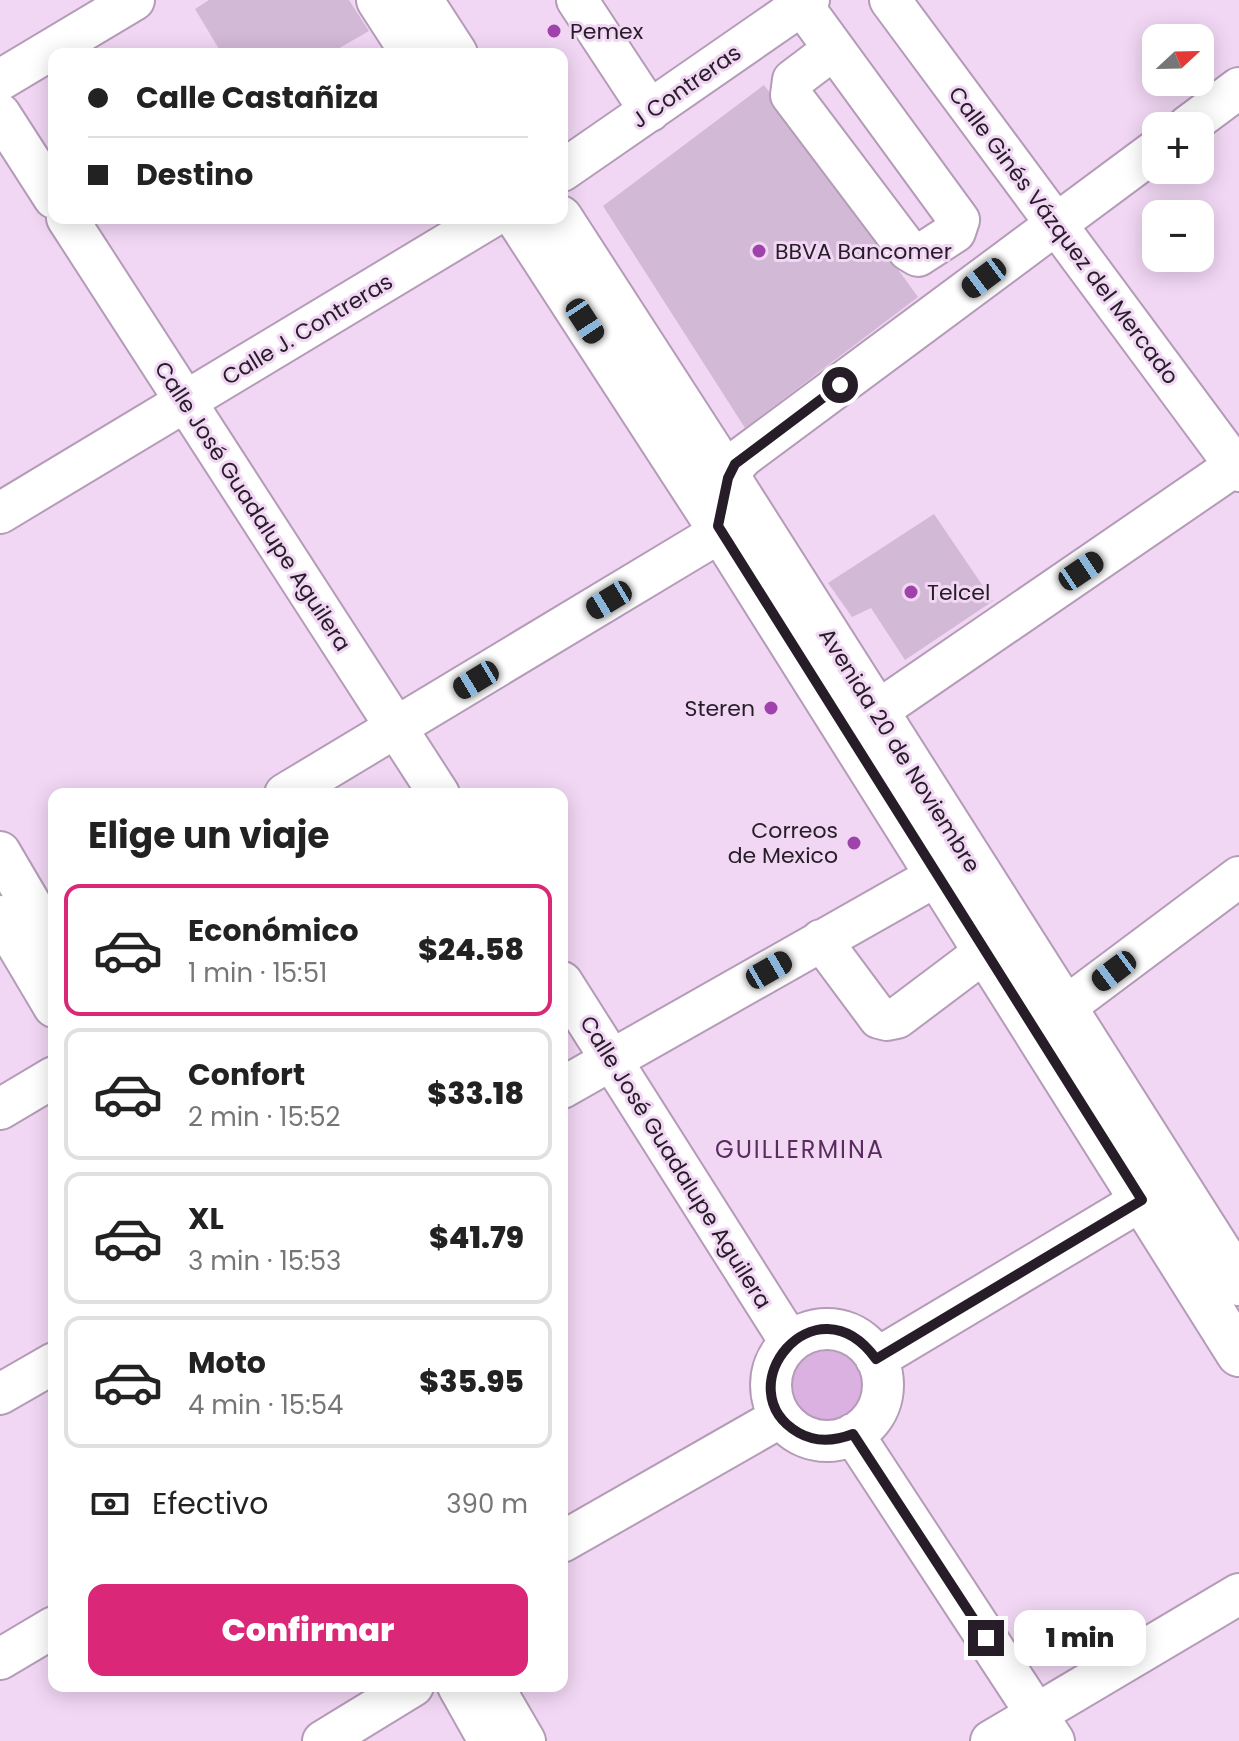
<!DOCTYPE html>
<html lang="es">
<meta charset="utf-8">
<style>
body{margin:0;font-family:Poppins,sans-serif;background:#f2f2f2;color:#222;height:100vh;display:flex;flex-direction:column;font-size:30px;white-space:nowrap}
*{box-sizing:border-box;margin:0}
p{font-size:26px;color:#767676}
.icon{flex:none;width:44px;height:44px;fill:none;stroke:currentColor;stroke-width:2;stroke-linecap:round;stroke-linejoin:round}
.map{position:relative;flex:1;overflow:hidden}
.side{position:absolute;left:48px;top:788px;width:520px;height:904px;display:flex;flex-direction:column;background:#fff;border-radius:16px;box-shadow:0 4px 20px #0003}
.side>*{flex:none}
.top-card{position:absolute;left:48px;top:48px;width:520px;height:176px;border-radius:16px;box-shadow:0 4px 20px #0003;display:grid;align-content:center;height:176px;padding:0 40px;background:#fff}
.needle{width:52px;rotate:68deg}
.fabs{position:absolute;left:1142px;top:24px;display:grid;gap:16px}
.fabs a{display:grid;place-items:center;width:72px;height:72px;border-radius:16px;background:#fff;box-shadow:0 4px 20px #0003;font-size:40px}
.end{position:absolute;width:36px;height:36px;margin:-18px;border:10px solid #261d28;background:#fff;box-shadow:0 0 0 4px #fff}
.from{border-radius:50%}
.bubble{position:absolute;height:56px;border-radius:16px;background:#fff;box-shadow:0 4px 20px #0003;font-size:26px;font-weight:800;line-height:56px;text-align:center}
.car{position:absolute;width:24px;height:48px;margin:-24px -12px;border-radius:10px;box-shadow:0 0 6px 2px #0007;background:linear-gradient(#222 24%,#8ab4d8 0 40%,#222 0 76%,#8ab4d8 0 86%,#222 0)}
.top-card b{display:flex;align-items:center;gap:28px;height:76px;font-size:30px}
.top-card b+b{border-top:2px solid #e0e0e0}
.top-card i{width:20px;height:20px;background:#222}
ul{padding:0;list-style:none}
li{display:flex;align-items:center;gap:24px;height:132px;margin:0 16px 12px;padding:0 24px;border:4px solid #e0e0e0;border-radius:16px}
li div{flex:1}
li b{display:block;font-size:30px}
li em{font-style:normal;font-weight:800}
li.active{border-color:#db2777}
li>.icon{width:72px;height:72px;stroke-width:1.5}
h2{padding:0 40px;font-size:36px;line-height:96px}
.pay{display:flex;align-items:center;gap:20px;height:88px;padding:0 40px;font-size:30px}
.pay p{margin-inline-start:auto}
.button{display:flex;gap:16px;margin-top:auto;padding:16px 40px}
.button a{flex:1;height:92px;border-radius:16px;background:#db2777;color:#fff;font-size:32px;font-weight:800;line-height:92px;text-align:center}
.map>svg:first-child{display:block}
</style>
<div class="map">
<svg width="1239" height="1741" viewBox="0 0 1239 1741">
<rect width="100%" height="100%" fill="#f1d7f4"/>
<path fill="#dab1e0" d="M787 1384a39 39 0 1 1 78 0a39 39 0 1 1-78 0Z"/>
<path fill="#d2b9d5" d="M209,0h140l20,31 -40,23h-107l-27,-45z
M764,85l154,212 -173,131 -142,-222z
M934,514l59,87 -88,59 -34,-52 -19,9 -24,-34z"/>
<g fill="none" stroke-linecap="round" stroke-linejoin="round">
<g stroke="#b49bb7" stroke-width="44">
<path id="minor" d="M577,0l73,111
M890,0l349,471
M802,5l157,215 -4,12 -37,24 -10,-6 -117,-155 2,-15 41,-31
M0,80l134,-80
M0,114l54,84
M1188,126l51,-38
M562,171l247,-171
M67,218l372,576
M0,513l490,-295
M876,712l363,-249
M285,794l422,-254c22,-28 11,-61 37,-84l412,-306
M0,852l54,92
M0,916l54,91
M821,940l58,78 8,2 10,-2 89,-67
M562,982l228,360
M1064,1008l175,-131
M562,1088l376,-213
M0,1109l54,-32
M771 1385a56 56 0 1 1 112 0a56 56 0 1 1-112 0Z
M876,1359l266,-159
M0,1394l54,-31
M853,1434l201,307
M562,1542l219,-125
M0,1659l54,-32
M458,1686l31,55
M493,1686l32,55
M323,1741l90,-55
M991,1741l248,-147"/>
</g>
<g stroke="#b49bb7" stroke-width="48">
<path id="major" d="M379,0l35,54
M420,0l35,54
M518,218l200,308 521,828
M560,218l168,260 511,805"/>
</g>
<use href="#minor" stroke="#fff" stroke-width="40"/>
<use href="#major" stroke="#fff" stroke-width="44"/>
</g>
<g fill="none" stroke-linecap="round" stroke-linejoin="round">
<path stroke="#261d28" stroke-width="10" d="M840,385l-105,79 -7,14 -10,48 424,674 -266,159c-61,-84 -152,31 -77,74 18,10 36,8 54,1l133,204"/>
</g>
<g fill="#9f42ac" stroke="#f1d7f4" stroke-width="3">
<circle cx="554" cy="31" r="8"/>
<circle cx="759" cy="251" r="8"/>
<circle cx="911" cy="592" r="8"/>
<circle cx="771" cy="708" r="8"/>
<circle cx="854" cy="843" r="8"/>
</g>
<g text-anchor="middle" stroke-width="6" stroke-linejoin="round" paint-order="stroke">
<g font-size="22" fill="#261d28" stroke="#f1d7f4" text-anchor="start">
<text x="570" y="39">Pemex</text>
<text x="775" y="259">BBVA Bancomer</text>
<text x="927" y="600">Telcel</text>
<text x="755" y="716" text-anchor="end">Steren</text>
<text x="838" y="838" text-anchor="end">Correos<tspan x="838" dy="25">de Mexico</tspan></text>
</g>
<g font-size="22" fill="#261d28" stroke="#f1d7f4">
<text transform="translate(686 86) rotate(-35)" y="8">J Contreras</text>
<text transform="translate(1064 235) rotate(53)" y="8">Calle Ginés Vázquez del Mercado</text>
<text transform="translate(307 329) rotate(-31)" y="8">Calle J. Contreras</text>
<text transform="translate(253 506) rotate(57)" y="8">Calle José Guadalupe Aguilera</text>
<text transform="translate(900 750) rotate(58)" y="8">Avenida 20 de Noviembre</text>
<text transform="translate(676 1162) rotate(58)" y="8">Calle José Guadalupe Aguilera</text>
</g>
<g font-size="24" letter-spacing="2" fill="#592b5f" stroke="#f1d7f4">
<text x="800" y="1158">GUILLERMINA</text>
</g>
</g>
</svg>
<div class="fabs">
<a><svg class="needle" viewBox="-14 -14 28 28"><path d="M0-13l5 13h-10z" fill="#e53935"/><path d="M0 13l5-13h-10z" fill="#767676"/></svg></a>
<a>+</a>
<a>−</a>
</div>
<i class="end from" style="left:840px;top:385px"></i>
<i class="end" style="left:986px;top:1638px"></i>
<div class="bubble" style="left:1014px;top:1610px;width:132px">1 min</div>
<i class="car" style="left:984px;top:278px;rotate:233deg"></i>
<i class="car" style="left:585px;top:321px;rotate:147deg"></i>
<i class="car" style="left:1081px;top:571px;rotate:56deg"></i>
<i class="car" style="left:609px;top:600px;rotate:239deg"></i>
<i class="car" style="left:476px;top:680px;rotate:239deg"></i>
<i class="car" style="left:769px;top:970px;rotate:60deg"></i>
<i class="car" style="left:1114px;top:971px;rotate:233deg"></i>
<div class="top-card">
<b><i class="from"></i>Calle Castañiza</b>
<b><i></i>Destino</b>
</div>
<section class="side">
<h2>Elige un viaje</h2>
<ul>
<li class="active"><svg class="icon" aria-label="car" viewBox="0 0 24 24"><path d="M5 17H2v-5l4-1 3-4h7l3 4 3 1v5h-3M9 17h6M6 11h13"/><circle cx="7" cy="17" r="2"/><circle cx="17" cy="17" r="2"/></svg><div><b>Económico</b><p>1 min · 15:51</p></div><em>$24.58</em></li>
<li><svg class="icon" aria-label="car" viewBox="0 0 24 24"><path d="M5 17H2v-5l4-1 3-4h7l3 4 3 1v5h-3M9 17h6M6 11h13"/><circle cx="7" cy="17" r="2"/><circle cx="17" cy="17" r="2"/></svg><div><b>Confort</b><p>2 min · 15:52</p></div><em>$33.18</em></li>
<li><svg class="icon" aria-label="car" viewBox="0 0 24 24"><path d="M5 17H2v-5l4-1 3-4h7l3 4 3 1v5h-3M9 17h6M6 11h13"/><circle cx="7" cy="17" r="2"/><circle cx="17" cy="17" r="2"/></svg><div><b>XL</b><p>3 min · 15:53</p></div><em>$41.79</em></li>
<li><svg class="icon" aria-label="car" viewBox="0 0 24 24"><path d="M5 17H2v-5l4-1 3-4h7l3 4 3 1v5h-3M9 17h6M6 11h13"/><circle cx="7" cy="17" r="2"/><circle cx="17" cy="17" r="2"/></svg><div><b>Moto</b><p>4 min · 15:54</p></div><em>$35.95</em></li>
</ul>
<div class="pay"><svg class="icon" aria-label="cash" viewBox="0 0 24 24"><path d="M3 7h18v10H3z"/><circle cx="12" cy="12" r="2"/></svg>Efectivo<p>390 m</p></div>
<div class="button"><a>Confirmar</a></div>
</section>
</div>
